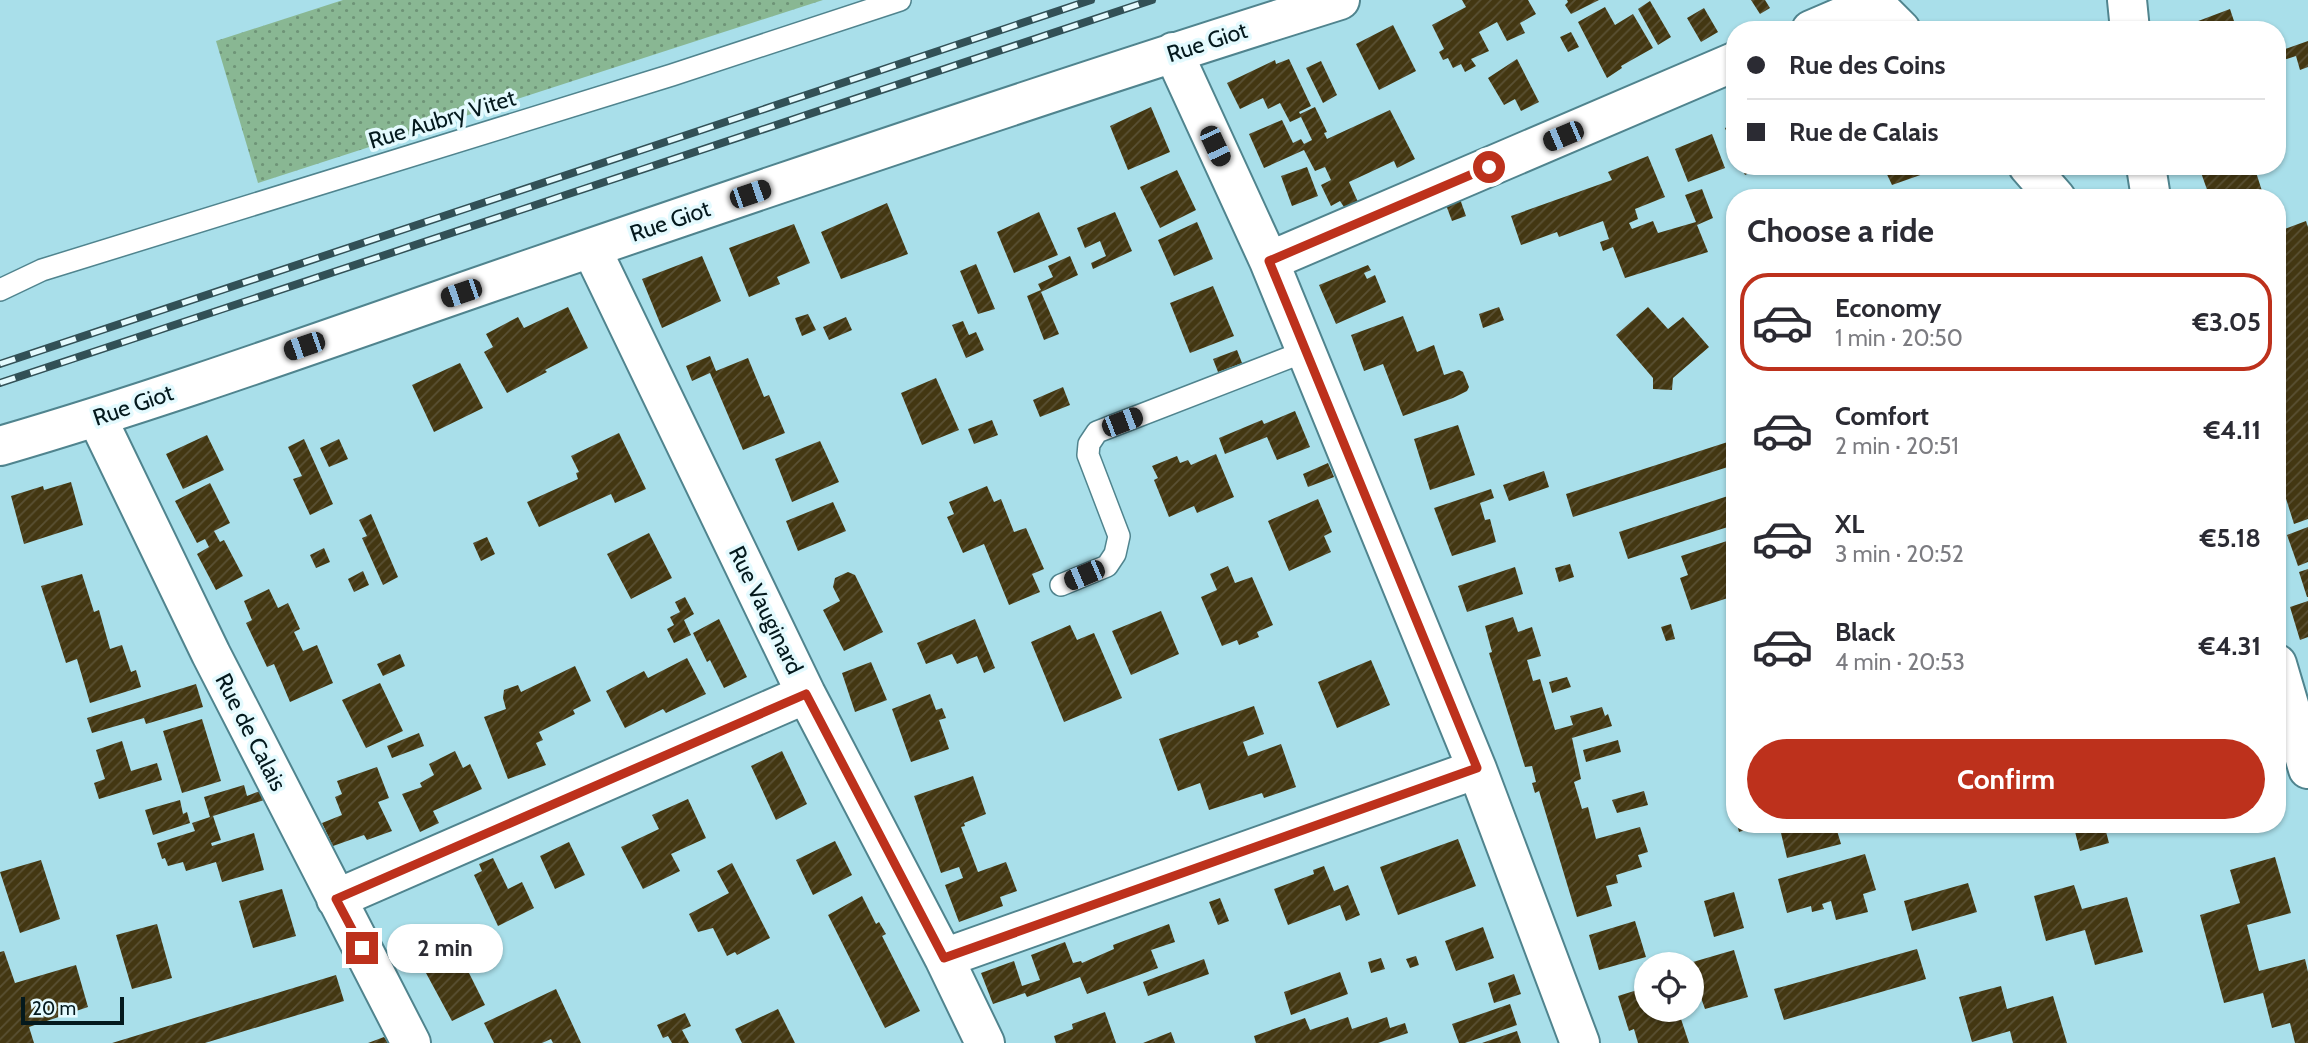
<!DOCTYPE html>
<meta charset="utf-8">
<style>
body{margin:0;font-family:Cabin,sans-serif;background:#f2f2f3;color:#2b2b33;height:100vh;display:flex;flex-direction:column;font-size:26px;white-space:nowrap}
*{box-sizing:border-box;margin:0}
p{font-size:23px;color:#7c7c81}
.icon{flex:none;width:38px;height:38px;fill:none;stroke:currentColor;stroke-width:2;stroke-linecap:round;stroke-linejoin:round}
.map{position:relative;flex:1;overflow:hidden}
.side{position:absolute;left:1726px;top:189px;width:560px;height:644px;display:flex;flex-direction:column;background:#fff;border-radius:28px;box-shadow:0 2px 5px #0004}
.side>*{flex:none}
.guide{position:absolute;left:1726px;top:21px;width:560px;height:154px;border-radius:28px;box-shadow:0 2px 5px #0004;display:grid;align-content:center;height:154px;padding:0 21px;background:#fff}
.controls{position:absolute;left:1634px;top:952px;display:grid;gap:14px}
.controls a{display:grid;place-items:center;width:70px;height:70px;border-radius:50%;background:#fff;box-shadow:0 2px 5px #0004;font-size:35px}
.scale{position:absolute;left:21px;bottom:18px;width:103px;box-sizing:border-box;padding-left:7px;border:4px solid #04191d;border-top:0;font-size:19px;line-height:24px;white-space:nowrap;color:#04191d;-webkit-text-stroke:5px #e4fafe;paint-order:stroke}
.end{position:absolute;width:32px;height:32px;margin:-16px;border:9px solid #bd311c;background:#fff;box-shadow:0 0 0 4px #fff}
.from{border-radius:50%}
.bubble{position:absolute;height:49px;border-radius:24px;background:#fff;box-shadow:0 2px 5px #0004;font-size:23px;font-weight:700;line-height:49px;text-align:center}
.car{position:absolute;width:21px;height:42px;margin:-21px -10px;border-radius:9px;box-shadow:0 0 5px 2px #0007;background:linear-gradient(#222 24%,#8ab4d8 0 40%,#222 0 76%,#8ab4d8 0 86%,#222 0)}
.guide b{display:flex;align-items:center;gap:24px;height:66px;font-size:26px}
.guide b+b{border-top:2px solid #e1e1e2}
.guide i{width:18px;height:18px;background:#2b2b33}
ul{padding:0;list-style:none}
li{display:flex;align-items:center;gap:21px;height:98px;margin:0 14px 10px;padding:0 7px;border:4px solid transparent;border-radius:28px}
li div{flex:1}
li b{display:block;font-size:26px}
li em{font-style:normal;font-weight:700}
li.on{border-color:#bd311c}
li>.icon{width:63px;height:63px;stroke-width:1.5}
h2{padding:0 21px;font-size:32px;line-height:84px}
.action{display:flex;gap:14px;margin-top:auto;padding:14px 21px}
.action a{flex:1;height:80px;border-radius:42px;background:#bd311c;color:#fff;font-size:28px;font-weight:700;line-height:80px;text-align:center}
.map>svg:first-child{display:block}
</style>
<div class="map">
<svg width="2308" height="1043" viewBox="0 0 2308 1043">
<defs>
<pattern id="grass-dots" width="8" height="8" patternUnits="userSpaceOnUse" patternTransform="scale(1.75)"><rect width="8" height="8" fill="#89b793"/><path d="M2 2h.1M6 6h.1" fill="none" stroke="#6e9477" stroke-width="1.8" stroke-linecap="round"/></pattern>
<pattern id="building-hatch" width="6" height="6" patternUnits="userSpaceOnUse" patternTransform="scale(1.75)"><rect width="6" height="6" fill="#433712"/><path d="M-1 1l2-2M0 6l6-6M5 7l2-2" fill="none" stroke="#5a5134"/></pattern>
</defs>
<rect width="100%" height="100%" fill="#a9dfea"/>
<path fill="url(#grass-dots)" d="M343,0h480l-565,183 -42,-142z"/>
<path fill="url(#building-hatch)" d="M1462,0h66l8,14 -16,9 5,10 -18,8 -10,-19 -18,10 10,19 -18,8 5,7 -11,6 -4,-8 -8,4 -5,-10 -5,2 -4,-8 5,-3 -12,-24 34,-18z
M1567,0h32l-28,14 -6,-9 3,-3z
M1751,0h14l5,8 -10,6z
M1650,1l21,36 -13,8 -20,-36z
M1605,7l10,18 18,-11 20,34 -32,18 1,2 -15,10 -29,-56z
M1704,8l14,24 -17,10 -14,-24z
M2230,9l7,21h-51l-1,-4z
M1393,25l23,46 -37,19 -23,-46z
M1571,32l8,15 -11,5 -8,-15z
M2308,41v26l-8,3 -4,-14 -19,6v-10z
M1289,59l22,47 -12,6 1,2 15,-7 12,25 -3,1 3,6 63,-29 25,49 -18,9 -3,-7 -45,21 9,20 -14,5 -4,-6 -9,5 -10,-21 10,-5 -6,-13 -10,4 -11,-21 -40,18 -15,-34 33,-14 11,23 8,-4 3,5 8,-4 -11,-23 -11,5 -10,-19 -12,6 -5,-11 -23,11 -13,-26 48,-23 1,4z
M1517,59l22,43 -18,9 -6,-12 -11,6 -16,-27z
M1321,61l16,34 -14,8 -17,-35z
M1151,107l19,45 -42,18 -18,-44z
M1734,124v26l-9,-22z
M1712,134l13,34 -37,14 -13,-33z
M1648,156l17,41 -30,12 3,10 -9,4 3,6 21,-8 5,12 38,-11 -11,-27 17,-6 11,29 -16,7 11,27 -83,26 -12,-31 -10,4 -3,-9 9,-3 -6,-18 -44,16 -2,-5 -36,13 -10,-29 101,-36 -4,-8z
M1741,166h24l-20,9z
M1883,166h60v1l-51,18z
M2202,166h52l8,25 -21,7h-31l-11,-31z
M1307,167l11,29 -26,10 -11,-30z
M1177,170l19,40 -36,18 -20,-41z
M1460,199l6,17 -14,5 -6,-16z
M887,203l21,51 -67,25 -20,-47z
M1039,212l19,43 -44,18 -17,-41z
M1115,212l17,39 -39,18 -2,-6 15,-7 -6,-15 -15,7 -8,-20z
M2306,221l2,6v292l-14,5 -17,-54v-23l5,-5 -5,-14v-196z
M1197,222l16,37 -39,17 -16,-36z
M794,224l16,39 -33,14 3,7 -31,13 -20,-49z
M702,256l19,45 -59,27 -20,-49z
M1070,256l8,19 -37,17 18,42 -15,6 -17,-44 14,-6 -3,-6 15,-7 -5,-11z
M976,264l19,45 -17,5 -18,-43z
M1368,265l3,5 -7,3 3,6 8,-4 11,27 -50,22 -17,-39z
M1213,286l21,50 -44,17 -20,-50z
M568,307l20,41 -43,22 2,2 -40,21 -23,-41 9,-5 -7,-13 32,-17 6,11z
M1499,307l5,13 -21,8 -4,-14z
M1648,307l20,22 15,-12 26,30 -36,31 -1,12 -19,-1v-11l-37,-43z
M808,314l8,16 -14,6 -7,-18z
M1403,316l14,36 17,-7 10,30 15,-5 4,2 6,15 -2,4 -14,7 -50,18 -20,-52 -19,7 -13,-36z
M846,317l6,13 -23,10 -6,-13z
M963,321l6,14 7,-3 8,18 -18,8 -14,-33z
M1237,350l5,13 -24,9 -5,-13z
M710,356l6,15 32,-13 16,39 5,-2 16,38 -42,17 -33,-77 -18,8 -6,-15z
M460,363l23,45 -49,24 -22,-47z
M936,378l23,52 -37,15 -21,-52z
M1063,387l7,18 -30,12 -7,-17z
M1295,411l15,36 -33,13 -10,-23 -42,17 -6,-16 43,-18 2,4z
M992,420l6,15 -24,9 -6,-15z
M1458,425l17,50 -45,15 -16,-51z
M619,433l27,56 -31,14 -4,-9 -72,33 -12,-25 51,-23 -2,-6 3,-1 -8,-16z
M207,435l17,35 -41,19 -17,-35z
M304,439l29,65 -23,11 -17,-36 9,-3 -14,-29z
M339,439l9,20 -19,8 -9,-19z
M1734,440v25l-161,52 -7,-23z
M820,441l19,41 -47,20 -17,-43z
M1216,454l18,43 -37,16 -3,-7 -25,11 -15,-37 4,-2 -6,-12 25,-10 3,7 8,-3 3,5z
M1328,463l6,14 -26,10 -5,-13z
M1544,471l5,16 -40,14 -6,-16z
M71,482l12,43 -59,19 -13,-48 32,-10 1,4z
M210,483l20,40 -16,8 6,11 4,-2 19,36 -27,14 -19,-36 12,-7 -4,-8 -8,4 -22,-42z
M987,486l7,16 7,-3 13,33 12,-4 18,41 -12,5 8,18 -31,13 -25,-61 -21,9 -16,-36 7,-3 -5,-12z
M1491,489l3,9 -14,5 5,17 5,-1 6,23 -44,14 -18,-48z
M1734,494v31l-106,34 -9,-27z
M1318,499l14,33 -8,4 7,16 -42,19 -21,-50z
M833,502l13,29 -48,20 -12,-30z
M371,514l27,63 -15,8 -21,-47 5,-2 -8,-16z
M2308,527v35l-10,4 -11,-31z
M649,533l23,45 -41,21 -24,-45z
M487,537l8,17 -14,7 -8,-18z
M1727,541l7,23v32l-43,14 -11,-32 8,-3 -7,-19z
M324,548l6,14 -14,6 -6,-13z
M1570,564l4,13 -15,5 -4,-14z
M1228,566l7,17 17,-6 21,48 -16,7 2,5 -20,8 -2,-5 -15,6 -21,-49 16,-7 -7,-16z
M1515,567l8,27 -56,18 -9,-26z
M2308,569v28h-1l-8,-25z
M363,571l6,14 -15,7 -6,-13z
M848,572l7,3 28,57 -39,19 -21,-41 17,-9 -7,-14 2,-9z
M82,574l12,38 5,-2 11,39 12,-4 9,27 5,-2 5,17 -51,16 -13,-44 -11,4 -25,-77z
M269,589l9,19 10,-5 12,26 -6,3 9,19 14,-6 16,38 -43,19 -16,-38 -7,3 -21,-44 6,-3 -8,-19z
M685,597l9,17 -10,6 7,15 -17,8 -7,-14 7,-4 -4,-8 10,-5 -5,-10z
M2308,601v36l-8,3 -10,-33z
M1161,611l18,43 -48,21 -19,-44z
M1513,617l5,15 14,-5 9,29 -14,4 6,21 7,-2 15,51 18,-5 -3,-9 32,-9 3,9 3,-2 4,12 -40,12 9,41 -7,3 8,27 6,-2 8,32 44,-12 8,25 -10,3 4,12 -26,8 2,8 -12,3 6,20 -35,11 -38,-126 -4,2 -3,-10 4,-1 -4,-16 -7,1 -36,-114 3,-1 -7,-26z
M719,619l28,58 -23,11 -14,-28 -3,2 -14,-29z
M975,619l20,49 -11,5 -7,-17 -20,8 -5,-10 -26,10 -9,-21z
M1671,624l4,15 -9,2 -5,-14z
M1070,625l7,15 17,-7 28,65 -58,24 -33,-80z
M400,654l5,12 -22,10 -6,-12z
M687,658l19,36 -40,19 -3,-4 -38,19 -19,-37 38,-20 4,7z
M1371,660l19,45 -53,23 -19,-46z
M871,662l16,38 -32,12 -13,-39z
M575,666l16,35 -18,9 2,4 -36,18 4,8 -7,3 10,22 -38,14 -24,-62 22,-8 -3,-11 1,-8 14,-5 3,7z
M1567,677l4,10 -19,6 -3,-11z
M380,683l23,48 -37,17 -24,-48z
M196,684l7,23 -57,17 -2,-6 -52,15 -5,-15z
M930,694l6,16 6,-2 4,10 -7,2 10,29 -38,13 -19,-53z
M1254,706l10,28 -21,8 5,14 33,-12 15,43 -32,11 -2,-5 -53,17 -9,-27 -22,8 -19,-52z
M202,719l19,62 -39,12 -19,-62z
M419,733l5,13 -32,12 -5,-12z
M1618,740l3,12 -35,10 -3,-12z
M122,741l9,30 26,-8 5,17 -63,19 -5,-16 11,-4 -9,-29z
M455,751l8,17 7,-4 12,25 -49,22 6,12 -19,9 -18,-38 20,-7 -2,-4 14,-8 -5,-11z
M782,751l25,53 -31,16 -25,-54z
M377,767l12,31 -11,4 14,29 -25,9 -3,-5 -31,11 -11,-23 20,-8 -7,-18 7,-3 -5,-13z
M973,776l13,38 -22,9 1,3 -4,1 17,45 28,-10 11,29 -17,6 3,9 -44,16 -14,-37 18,-7 -4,-11 -18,6 -27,-77z
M244,785l3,11 13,-5 4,9 -51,16 8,24 -10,3 1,3 42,-13 10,37 -42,12 -6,-20 -30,9 -3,-9 -15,4 -3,-8 -3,1 -5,-16 38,-12 -3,-8 18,-6 -6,-20z
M1644,791l4,14 -31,8 -5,-13z
M688,799l18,39 -35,16 9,17 -37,18 -22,-42 38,-18 -7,-14z
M180,800l3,14 4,-2 3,11 -37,12 -8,-25z
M1737,824h24v1l-22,7z
M1789,824h46l6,20 -54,14 -7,-29z
M2073,824h31l5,19 -29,8z
M1458,839l18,47 -78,29 -18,-48z
M835,841l17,34 -39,20 -17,-35z
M569,842l16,33 -30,14 -15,-33z
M1865,854l11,36 -13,4 5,18 -32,8 -5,-19 -9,3 2,5 -12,3 -1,-6 -24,7 -9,-34z
M2275,857l16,56 -44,12 12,46 46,-12 3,13v71h-13l-5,-20 -18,5 -9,-35 -39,10 -24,-88 40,-12 -10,-33z
M493,858l15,31 14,-7 12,26 -36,18 -24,-51 8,-4 -3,-7z
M41,860l19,59 -40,14 -20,-61z
M732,863l38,75 -33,17 -2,-3 -8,4 -14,-28 -15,4 -9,-18 40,-21 -12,-22z
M1324,866l10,25 14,-6 12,30 -14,6 -6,-16 -52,20 -14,-36 40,-15 -1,-4z
M1968,883l9,29 -65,19 -8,-30z
M2074,885l8,24 45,-12 16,55 -48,13 -10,-35 -39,11 -12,-45z
M282,889l14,47 -43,12 -14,-47z
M1734,892l10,36 -30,9 -10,-36z
M862,896l14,28 3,-2 7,12 -4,2 38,75 -35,17 -57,-113z
M1220,898l9,23 -11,4 -9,-23z
M1635,921l11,36 -47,13 -10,-35z
M157,924l15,54 -40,11 -16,-54z
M1169,924l6,18 -24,8 7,18 -71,26 -7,-17 -53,20 -2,-4 -32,11 -12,-31 33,-12 8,25 18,-6 -9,-25 34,-13 8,21 8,-2 1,2 32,-14 -1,-4z
M1483,927l11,31 -38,13 -11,-30z
M1917,949l9,30 -142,41 -10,-31z
M1734,950l14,47 -43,12 -5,-14 -4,1 -4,-14v-3l3,-1 -3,-14h-6z
M4,951l11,32 61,-18 12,42 -59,20 5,16h-34v-91z
M460,955l25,50 -33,16 -26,-48z
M1416,956l3,9 -9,3 -4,-9z
M1381,958l4,11 -14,4 -3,-11z
M1204,959l5,15 -61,22 -5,-14z
M1340,972l8,22 -57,21 -7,-23z
M1514,974l7,20 -27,9 -6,-20z
M336,975l8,26 -139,42h-93z
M2001,986l6,23 46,-13 14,47h-54l-3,-12 -38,11 -13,-45z
M1647,987v23h31l11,33h-51l-4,-14 -5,2 -11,-35z
M556,989l25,54h-28l-2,-4 -9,4h-48l-10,-20z
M1510,1004l7,21 -52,18h-6l-7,-19z
M778,1009l17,34h-53l-7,-14z
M1105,1012l11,31h-60l-2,-7 19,-7 -1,-5z
M685,1013l6,13 -9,4 7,13h-17l-4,-7 -5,2 -6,-13z
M1348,1017l4,12 35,-12 3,11 15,-5 3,10 -30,10h-122l-2,-7 51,-18 5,12z
M1517,1031l4,12h-39z
M1171,1032l4,11h-32z
M384,1037l4,6h-20z"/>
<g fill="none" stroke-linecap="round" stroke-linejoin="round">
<g stroke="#50848e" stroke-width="24">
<path id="lane" d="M0,290l42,-20 630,-195 228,-75
M1061,585l46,-19 8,-12 4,-18 -31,-81 1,-11 8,-12 209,-81"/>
</g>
<g stroke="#50848e" stroke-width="42">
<path id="street" d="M1871,0l30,30
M1811,30l63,-27
M1173,52l96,209 208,508 103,274
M2028,166l28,32
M591,248l215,446 138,264 41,85
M1269,261l465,-199
M97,418l114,236 200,389
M0,446c175,-51 346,-114 518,-173 273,-94 547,-187 822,-273
M336,899l470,-205
M944,958l533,-189"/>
</g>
<g stroke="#50848e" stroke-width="42">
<path id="secondary" d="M2127,0l3,30
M2146,166l5,32
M2277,664l31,105"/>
</g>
<use href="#lane" stroke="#fff" stroke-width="21"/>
<use href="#street" stroke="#fff" stroke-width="38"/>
<use href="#secondary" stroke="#fff" stroke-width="38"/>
<g stroke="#325056" stroke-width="8">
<path id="rail" d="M0,364l1091,-364
M0,383l1152,-383"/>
</g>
<use href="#rail" stroke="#e4fafe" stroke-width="5" stroke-dasharray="16" stroke-linecap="butt"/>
</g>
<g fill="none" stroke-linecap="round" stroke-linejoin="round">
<path stroke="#bd311c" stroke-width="9" d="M362,948l-26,-49 470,-205 138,264 533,-190 -208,-507 220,-94"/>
</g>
<g text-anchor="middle" stroke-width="7" stroke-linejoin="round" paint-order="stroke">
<g font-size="23" fill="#04191d" stroke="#e4fafe">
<text transform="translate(1207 42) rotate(-18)" y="8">Rue Giot</text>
<text transform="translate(442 119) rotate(-17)" y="8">Rue Aubry Vitet</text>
<text transform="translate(670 221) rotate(-19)" y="8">Rue Giot</text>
<text transform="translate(133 405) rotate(-19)" y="8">Rue Giot</text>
<text transform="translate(766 610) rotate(64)" y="8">Rue Vauginard</text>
<text transform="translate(251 732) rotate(63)" y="8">Rue de Calais</text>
</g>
</g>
</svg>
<div class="controls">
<a><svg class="icon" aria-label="locate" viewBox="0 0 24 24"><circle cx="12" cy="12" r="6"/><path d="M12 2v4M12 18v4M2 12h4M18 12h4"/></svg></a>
</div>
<div class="scale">20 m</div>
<i class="end from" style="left:1489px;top:167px"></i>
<i class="end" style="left:362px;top:948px"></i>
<div class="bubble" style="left:387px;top:924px;width:116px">2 min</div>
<i class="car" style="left:1563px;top:136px;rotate:247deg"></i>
<i class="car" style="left:1215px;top:146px;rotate:155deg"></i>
<i class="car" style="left:750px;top:194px;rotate:71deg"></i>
<i class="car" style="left:461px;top:293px;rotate:251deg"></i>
<i class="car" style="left:304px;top:346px;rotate:251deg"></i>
<i class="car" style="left:1122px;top:422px;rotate:69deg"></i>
<i class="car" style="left:1084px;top:575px;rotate:247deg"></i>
<div class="guide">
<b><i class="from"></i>Rue des Coins</b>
<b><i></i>Rue de Calais</b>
</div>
<section class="side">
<h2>Choose a ride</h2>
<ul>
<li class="on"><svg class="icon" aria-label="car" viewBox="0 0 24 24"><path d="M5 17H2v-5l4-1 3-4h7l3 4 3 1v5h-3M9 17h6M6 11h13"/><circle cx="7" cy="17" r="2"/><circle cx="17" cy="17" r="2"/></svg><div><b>Economy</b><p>1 min · 20:50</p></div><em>€3.05</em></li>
<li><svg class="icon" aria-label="car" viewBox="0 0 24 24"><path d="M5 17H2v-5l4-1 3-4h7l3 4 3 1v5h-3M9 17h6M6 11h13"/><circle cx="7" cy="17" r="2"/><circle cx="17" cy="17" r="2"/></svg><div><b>Comfort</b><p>2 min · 20:51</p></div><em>€4.11</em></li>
<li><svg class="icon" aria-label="car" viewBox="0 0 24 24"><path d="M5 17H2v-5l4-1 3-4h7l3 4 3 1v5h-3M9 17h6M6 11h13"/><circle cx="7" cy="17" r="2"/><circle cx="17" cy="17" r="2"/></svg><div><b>XL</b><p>3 min · 20:52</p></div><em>€5.18</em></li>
<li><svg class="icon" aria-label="car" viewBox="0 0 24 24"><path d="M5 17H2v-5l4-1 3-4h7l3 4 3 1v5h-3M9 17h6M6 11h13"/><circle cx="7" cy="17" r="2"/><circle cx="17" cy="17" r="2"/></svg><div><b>Black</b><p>4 min · 20:53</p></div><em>€4.31</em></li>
</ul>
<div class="action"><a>Confirm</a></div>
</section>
</div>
